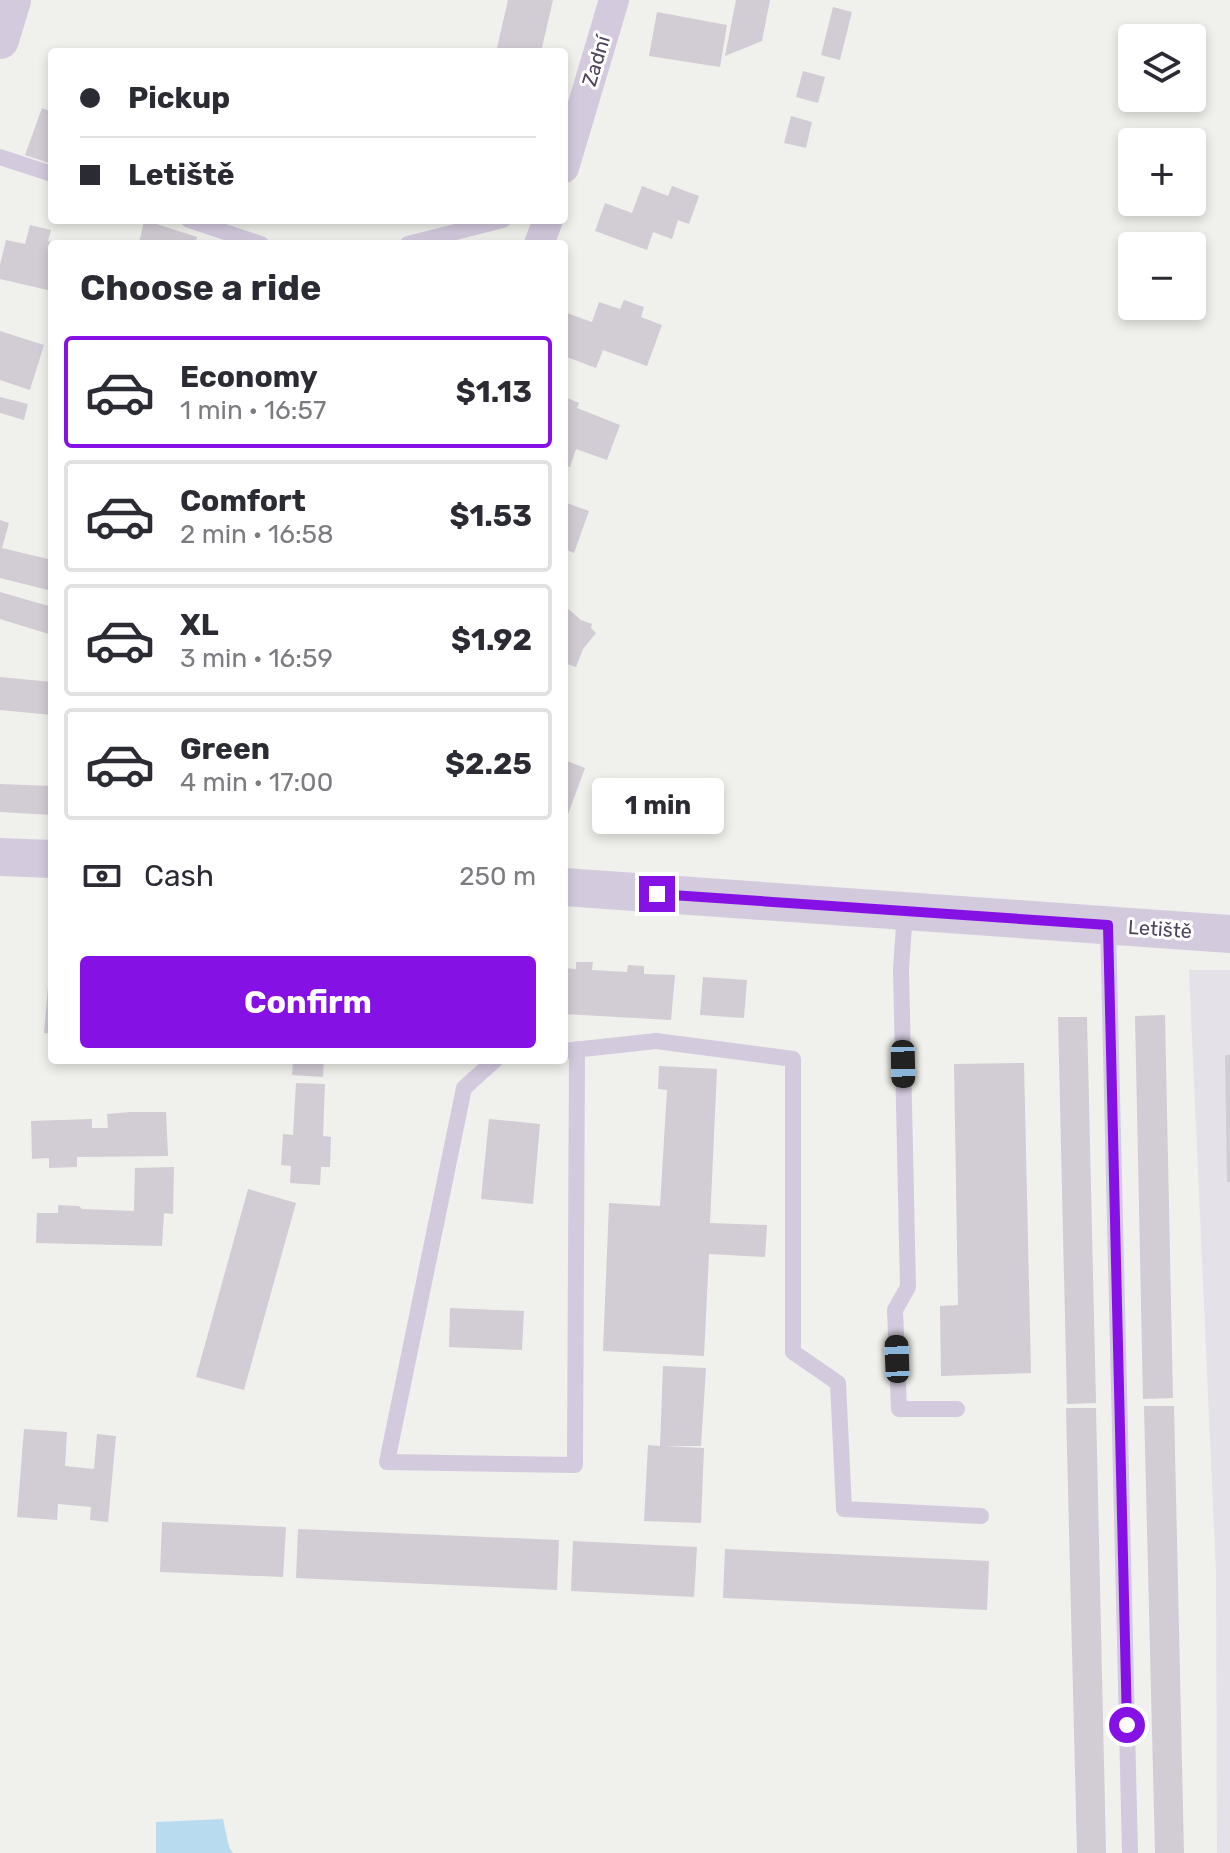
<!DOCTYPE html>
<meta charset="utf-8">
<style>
body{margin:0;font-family:Rubik,sans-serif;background:#f2f2f3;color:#2b2b33;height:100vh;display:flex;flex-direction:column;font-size:30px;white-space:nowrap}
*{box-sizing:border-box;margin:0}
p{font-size:26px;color:#7c7c81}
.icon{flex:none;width:44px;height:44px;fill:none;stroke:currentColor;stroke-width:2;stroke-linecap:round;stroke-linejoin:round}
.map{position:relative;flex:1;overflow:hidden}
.panel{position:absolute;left:48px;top:240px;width:520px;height:824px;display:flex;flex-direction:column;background:#fff;border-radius:8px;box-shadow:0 4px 12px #0003}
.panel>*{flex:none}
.top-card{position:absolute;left:48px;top:48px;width:520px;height:176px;border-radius:8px;box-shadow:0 4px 12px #0003;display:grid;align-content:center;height:176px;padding:0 32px;background:#fff}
.controls{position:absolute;left:1118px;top:24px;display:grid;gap:16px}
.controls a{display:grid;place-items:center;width:88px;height:88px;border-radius:8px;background:#fff;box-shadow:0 4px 12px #0003;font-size:40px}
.end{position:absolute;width:36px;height:36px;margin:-18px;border:10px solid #8611e5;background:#fff;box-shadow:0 0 0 4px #fff}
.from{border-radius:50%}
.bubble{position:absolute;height:56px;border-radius:8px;background:#fff;box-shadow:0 4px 12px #0003;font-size:26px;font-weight:700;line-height:56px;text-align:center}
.car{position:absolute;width:24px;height:48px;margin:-24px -12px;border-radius:10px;box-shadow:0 0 6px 2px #0007;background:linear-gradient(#222 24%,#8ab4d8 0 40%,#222 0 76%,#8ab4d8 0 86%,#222 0)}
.top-card b{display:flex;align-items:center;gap:28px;height:76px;font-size:30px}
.top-card b+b{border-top:2px solid #e1e1e2}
.top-card i{width:20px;height:20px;background:#2b2b33}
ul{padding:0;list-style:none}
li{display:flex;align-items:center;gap:24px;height:112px;margin:0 16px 12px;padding:0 16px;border:4px solid #e1e1e2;border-radius:8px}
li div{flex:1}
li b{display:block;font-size:30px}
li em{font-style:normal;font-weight:700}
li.current{border-color:#8611e5}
li>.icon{width:72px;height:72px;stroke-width:1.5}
h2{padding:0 32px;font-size:36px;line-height:96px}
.pay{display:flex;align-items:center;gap:20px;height:88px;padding:0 32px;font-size:30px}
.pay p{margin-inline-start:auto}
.button{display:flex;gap:16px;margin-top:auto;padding:16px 32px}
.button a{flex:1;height:92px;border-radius:8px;background:#8611e5;color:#fff;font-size:32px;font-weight:700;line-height:92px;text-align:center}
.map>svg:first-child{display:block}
</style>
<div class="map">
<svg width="1230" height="1853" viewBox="0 0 1230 1853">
<rect width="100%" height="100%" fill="#f0f0ec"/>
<path fill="#e5e1e8" d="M1189,970h41v883h-13l-1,-280z"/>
<path fill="#b8dbf0" d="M223,1819l6,28 4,6h-77v-31z"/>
<path fill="#d2ccd4" d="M508,0h45l-12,52h-45z
M736,0h34l-8,41 -37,15z
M833,7l19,5 -12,48 -19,-5z
M657,12l70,13 -7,42 -71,-11z
M803,71l22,6 -7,26 -22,-6z
M42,108l10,4v52l-27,-9z
M791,116l21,6 -6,26 -22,-5z
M642,186l26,10 4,-10 27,10 -10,28 -11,-4 -6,19 -19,-7 -6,18 -52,-19 10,-28 27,10z
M144,220l53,17 -2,7h-56z
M30,225l21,5 -3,11 4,1v49l-52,-12v-14l6,-25 19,4z
M624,300l20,7 -3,10 21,8 -15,41 -44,-16 -7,18 -32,-12v-44l28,10 7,-20 21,7z
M0,331l44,14 -14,45 -30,-10z
M0,397l28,7 -4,16 -24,-7z
M565,397l14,6 -2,5 43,17 -13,35 -31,-11 -6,18 -6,-2z
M564,502l25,9 -15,42 -10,-4z
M0,520l9,3 -7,25 50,12v31l-52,-13z
M0,592l52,15v28l-52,-16z
M566,607l15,13 11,4 -1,4 5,5 -13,16 -7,18 -12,-4v-54z
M0,677l52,5v33l-52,-5z
M564,760l21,8 -21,57z
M0,784l52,2v29l-52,-3z
M576,962h17l-1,8 35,2 1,-7 16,1v8l31,1 -4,45 -107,-6v-46l12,1z
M703,977l44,3 -3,38 -44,-3z
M48,987h4v47l-8,-1z
M1165,1015l8,383 -30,1 -8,-383z
M1058,1017h29l9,386 -29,1z
M1225,1055h5v127h-3z
M293,1060h31l-1,17 -31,-2z
M1024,1063l7,310 -90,3 -1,-70 18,-1 -4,-241z
M659,1066l58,3 -7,154 57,2 -2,32 -56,-3 -5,102 -101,-5 6,-148 51,3 7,-116 -9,-1z
M296,1083l29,1 -2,52 8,1 -1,30h-9l-1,18 -30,-2 1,-17 -10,-1 2,-31 10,1z
M131,1112h35l2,44 -91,1v10l-28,1v-10l-17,1 -1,-38 61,-2v9h16l-1,-14z
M489,1119l51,5 -7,80 -52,-5z
M174,1167l-1,47 -9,-1 -2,33 -126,-3 1,-30h21v-8l21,1 3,3 52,2 1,-43z
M248,1189l48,14 -52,187 -48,-13z
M450,1308l74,3 -2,39 -73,-3z
M663,1366l43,2 -5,78h-36l39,2 -3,75 -57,-2 4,-76 12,1z
M1144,1406h30l10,447h-29z
M1066,1408h30l10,445h-29z
M24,1429l43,3 -2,34 29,3 3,-35 19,2 -8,86 -18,-2 1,-13 -33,-3 -1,16 -40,-3z
M162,1522l124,5 -3,50 -123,-5z
M298,1529l261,11 -2,50 -261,-12z
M573,1541l124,6 -3,50 -123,-6z
M725,1549l264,12 -2,49 -264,-12z"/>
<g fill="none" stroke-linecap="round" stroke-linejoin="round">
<path stroke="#d3cade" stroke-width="16" d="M0,157l52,17
M189,220l72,24
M408,244l95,-24
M905,911l-4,58 7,318 -13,23 4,99h58
M1108,925l22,928
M564,1051l92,-10 137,18v293l45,31 6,126 137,7
M495,1060l-31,28 -77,374 188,3 2,-416"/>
<path stroke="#d3cade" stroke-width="30" d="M564,168l50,-168
M539,244l9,-24"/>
<path stroke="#d3cade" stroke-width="38" d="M0,40l12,-40
M0,857l52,2
M564,887l666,47"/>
</g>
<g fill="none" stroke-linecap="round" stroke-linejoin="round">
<path stroke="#8611e5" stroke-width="10" d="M657,894l451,31 19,800"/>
</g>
<g text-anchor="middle" stroke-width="6" stroke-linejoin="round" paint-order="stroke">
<g font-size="20" fill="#4f445b" stroke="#fff">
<text transform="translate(596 61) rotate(-73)" y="7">Zadní</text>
<text transform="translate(1160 929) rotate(4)" y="7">Letiště</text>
</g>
</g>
</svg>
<div class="controls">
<a><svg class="icon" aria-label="layers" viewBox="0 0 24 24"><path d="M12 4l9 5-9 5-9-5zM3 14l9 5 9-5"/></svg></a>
<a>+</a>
<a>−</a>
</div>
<i class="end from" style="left:1127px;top:1725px"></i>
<i class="end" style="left:657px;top:894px"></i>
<div class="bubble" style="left:592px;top:778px;width:132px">1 min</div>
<i class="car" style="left:903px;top:1064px;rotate:179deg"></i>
<i class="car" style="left:897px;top:1359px;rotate:358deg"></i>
<div class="top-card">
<b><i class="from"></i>Pickup</b>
<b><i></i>Letiště</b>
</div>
<section class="panel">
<h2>Choose a ride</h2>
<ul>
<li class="current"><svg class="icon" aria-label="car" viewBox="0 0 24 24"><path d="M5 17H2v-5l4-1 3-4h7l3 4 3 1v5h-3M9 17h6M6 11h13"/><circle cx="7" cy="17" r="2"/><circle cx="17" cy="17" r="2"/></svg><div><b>Economy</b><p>1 min · 16:57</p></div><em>$1.13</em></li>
<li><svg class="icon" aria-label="car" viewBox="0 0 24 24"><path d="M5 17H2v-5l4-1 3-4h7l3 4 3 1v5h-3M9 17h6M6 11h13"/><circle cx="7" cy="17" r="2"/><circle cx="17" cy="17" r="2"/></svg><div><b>Comfort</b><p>2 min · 16:58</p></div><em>$1.53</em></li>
<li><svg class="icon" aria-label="car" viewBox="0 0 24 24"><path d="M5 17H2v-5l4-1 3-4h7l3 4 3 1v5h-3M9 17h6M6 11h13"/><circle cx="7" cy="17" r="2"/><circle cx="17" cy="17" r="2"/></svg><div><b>XL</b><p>3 min · 16:59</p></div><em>$1.92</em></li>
<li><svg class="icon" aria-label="car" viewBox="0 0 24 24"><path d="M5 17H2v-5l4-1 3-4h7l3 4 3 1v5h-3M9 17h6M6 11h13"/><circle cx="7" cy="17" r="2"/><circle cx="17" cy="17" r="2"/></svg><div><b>Green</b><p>4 min · 17:00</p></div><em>$2.25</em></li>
</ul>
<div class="pay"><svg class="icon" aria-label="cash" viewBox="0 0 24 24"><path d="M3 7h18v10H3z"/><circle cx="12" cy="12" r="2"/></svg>Cash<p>250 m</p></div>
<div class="button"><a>Confirm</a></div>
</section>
</div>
